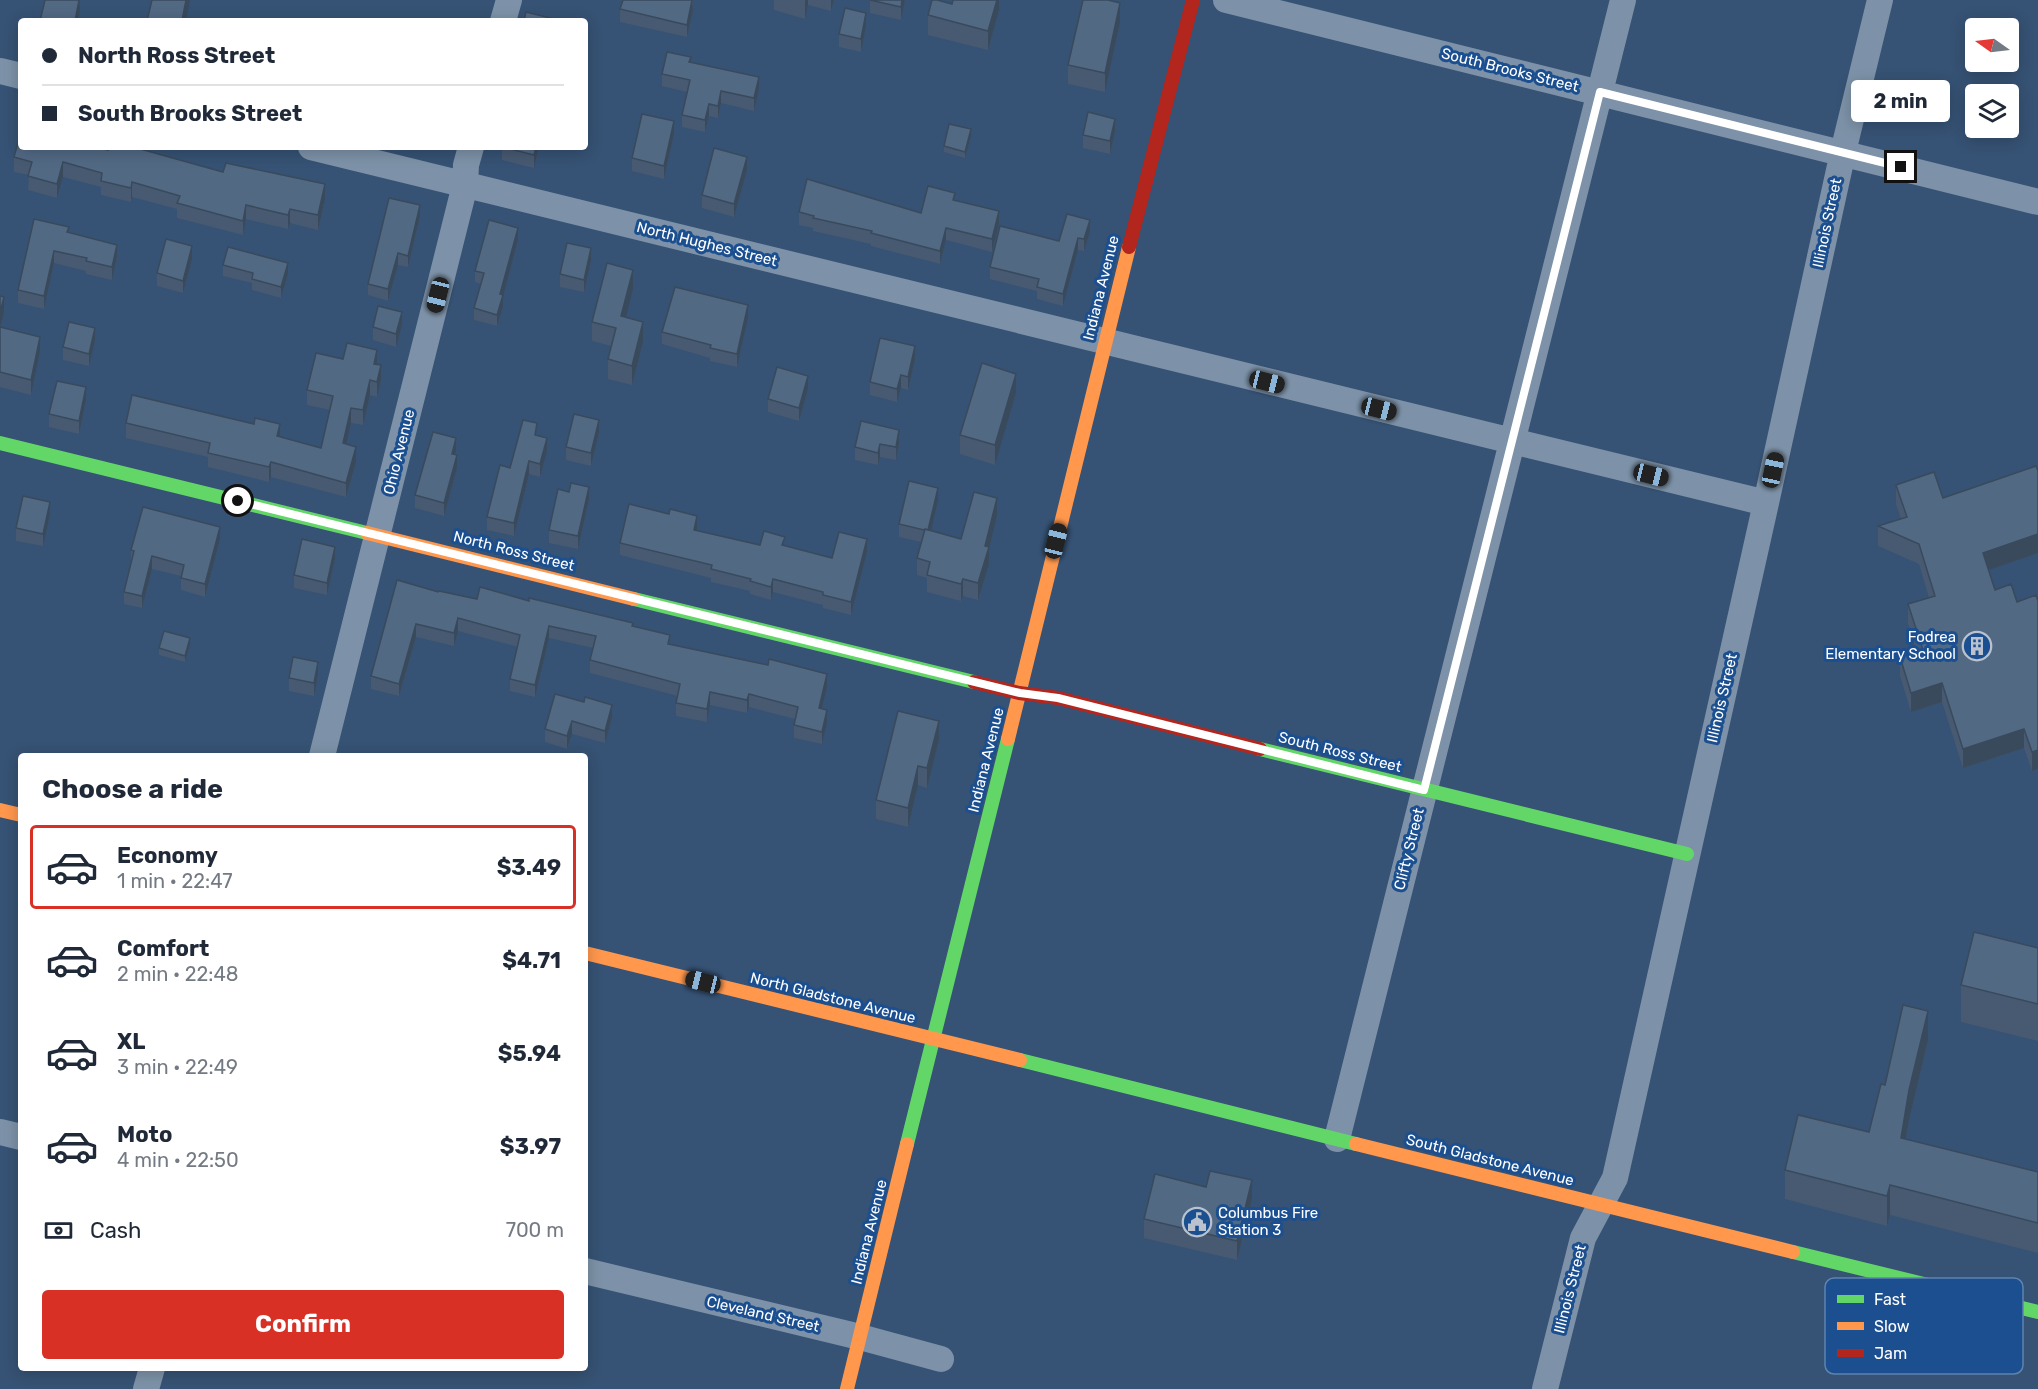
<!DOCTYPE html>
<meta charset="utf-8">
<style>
body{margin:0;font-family:Rubik,sans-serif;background:#f2f2f3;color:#1f2937;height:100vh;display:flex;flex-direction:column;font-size:22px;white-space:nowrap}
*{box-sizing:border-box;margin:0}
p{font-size:20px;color:#747a83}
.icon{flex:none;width:33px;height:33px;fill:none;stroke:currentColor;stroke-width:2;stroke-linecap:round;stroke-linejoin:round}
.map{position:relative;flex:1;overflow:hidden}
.sheet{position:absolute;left:18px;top:753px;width:570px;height:618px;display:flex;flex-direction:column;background:#fff;border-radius:6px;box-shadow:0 3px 15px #0003}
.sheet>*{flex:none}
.hud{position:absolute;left:18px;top:18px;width:570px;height:132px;border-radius:6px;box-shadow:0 3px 15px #0003;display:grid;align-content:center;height:132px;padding:0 24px;background:#fff}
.needle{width:39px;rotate:284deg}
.tools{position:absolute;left:1965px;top:18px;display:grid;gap:12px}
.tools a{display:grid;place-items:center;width:54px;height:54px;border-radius:6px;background:#fff;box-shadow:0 3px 15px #0003;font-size:30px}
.end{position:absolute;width:27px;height:27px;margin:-14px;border:8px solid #fff;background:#111;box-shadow:0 0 0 3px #111}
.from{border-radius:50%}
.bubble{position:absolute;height:42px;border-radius:6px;background:#fff;box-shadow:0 3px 15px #0003;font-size:20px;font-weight:700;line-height:42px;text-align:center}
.car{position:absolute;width:18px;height:36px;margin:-18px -9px;border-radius:8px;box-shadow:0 0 4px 2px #0007;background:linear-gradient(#222 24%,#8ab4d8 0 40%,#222 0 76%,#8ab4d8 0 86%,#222 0)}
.hud b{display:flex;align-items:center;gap:21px;height:57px;font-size:22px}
.hud b+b{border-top:2px solid #e0e1e3}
.hud i{width:15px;height:15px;background:#1f2937}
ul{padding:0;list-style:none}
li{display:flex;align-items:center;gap:18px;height:84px;margin:0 12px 9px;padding:0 12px;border:3px solid transparent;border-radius:6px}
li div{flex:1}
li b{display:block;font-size:22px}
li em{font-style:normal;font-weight:700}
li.active{border-color:#d93025}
li>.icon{width:54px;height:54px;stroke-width:1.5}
h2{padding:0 24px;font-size:27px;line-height:72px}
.pay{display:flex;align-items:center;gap:15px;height:66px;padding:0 24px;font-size:22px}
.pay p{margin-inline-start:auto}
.action{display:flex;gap:12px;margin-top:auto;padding:12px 24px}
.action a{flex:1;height:69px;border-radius:6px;background:#d93025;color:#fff;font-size:24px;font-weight:700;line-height:69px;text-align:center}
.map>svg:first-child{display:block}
</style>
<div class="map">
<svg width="2038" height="1389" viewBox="0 0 2038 1389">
<rect width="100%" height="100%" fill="#365274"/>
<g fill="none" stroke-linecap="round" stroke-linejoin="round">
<path stroke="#7d92a8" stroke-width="26" d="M1226,0l812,202
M503,21l6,-21
M0,71l21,5
M311,147l1455,356
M322,756l143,-571 1,-20 5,-18
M0,1132l21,5
M1337,1139l286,-1139
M585,1271l275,66 81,22
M146,1389l6,-21
M1545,1389l38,-151 32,-60 151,-675 77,-351 37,-152"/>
<path stroke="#63d668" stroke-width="14" d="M0,443l367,90
M634,599l340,83
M1260,749l427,105
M1020,1060l336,84
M907,1144l101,-405
M1793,1252l245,60"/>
<path stroke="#ff974d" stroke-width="14" d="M367,533l267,66
M1008,739l121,-492
M0,810l21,5
M585,953l435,107
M1356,1144l437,108
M847,1389l60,-245"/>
<path stroke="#b3261e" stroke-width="14" d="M1129,247l64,-247
M974,682l45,11 39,5 202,51"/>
</g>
<path fill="#475a72" d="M693,0v10l-6,27 -67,-15v-13z
M774,0h60l-3,11 -23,-6 -3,14 -31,-9z
M870,0h35l-4,20 -31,-7z
M999,0v10l-11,40 -60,-15v-20l24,-11z
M1120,22l-15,70 -37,-8v-19z
M866,26l-5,26 -22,-5v-13z
M691,63l68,26 -5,22 -33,-8 -3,15 -9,-2 -4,16 -23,-5v-12l5,-23 -25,-6v-12z
M1115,132l-5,22 -27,-6v-13z
M674,134l-10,45 -32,-8v-13z
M971,136l-6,22 -21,-6v-6z
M143,147v3l34,10 148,39 -7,31 -28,-7 -2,6 -42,-10 -3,16 -66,-17v-9l-45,-12 -1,5 -30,-7v-8l-38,-10 -6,21 -29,-8 1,-15 -15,-3v-15z
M502,147h37l-5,21 -32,-8z
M747,170l-13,47 -32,-9v-13z
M955,200l44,24 -7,28 -46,-12 -6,24 -69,-18v-2l-58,-13v-3l-14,-3v-13l122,1z
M420,216l-12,51 -10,-2 -10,36 -20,-6v-11z
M69,232l48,25 -5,23 -26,-6v-3l-32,-8 -10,46 -26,-6v-13z
M1090,232l-6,19 -6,-1 -15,56 -26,-7v-8l-47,-12v-12l69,-26z
M518,240l-15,57v10l-6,19 -23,-6v-12l7,-24 -6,-2v-11z
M192,259l-9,34 -26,-7v-13z
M591,261l-7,31 -24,-5v-13z
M223,265l65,9 -7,24 -29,-8v-7l-29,-7z
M633,289l-8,29 18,24 -11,43 -24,-6v-20l3,-13 -19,-5v-19z
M748,318l-11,49 -27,-6v-3l-48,-14v-12z
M402,325l-6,22 -23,-7v-13z
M0,327l40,25 -9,43 -31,-8z
M95,341l-6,25 -26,-6v-13z
M343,359l34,5 4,16 -4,17 -7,-2 -7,30 -12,-2 -5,21 10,18 -10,35 -75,-20 -2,5 -61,-15v-10l-82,-19v-15l154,14 41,11 9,-38 -23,-5v-15z
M915,359l-7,31 -7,-2 -4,14 -27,-7v-13z
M808,389l-9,32 -31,-9v-13z
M1016,393l-21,72 -35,-11v-19z
M86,400l-7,34 -30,-7v-13z
M861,421l38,22 -3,17 -16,-3 -2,8 -23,-5v-13z
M599,433l-8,33 -25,-6v-13z
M537,435l10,16 -7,26 -11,-3 -15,62 -27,-6v-13l23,-49z
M456,451l-1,4 2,13 -13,48 -29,-8v-13z
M2038,471v82l-49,17 6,20 22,12 21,-1v168l-6,2 -8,-23 -61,20 -21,-66 -31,10 -11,-36v-19l17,-5 -9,-29v-19l21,-6 -10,-34 -41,-18v-20l23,-7 -5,-15v-19l47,13z
M589,499l-11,50 -29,-6v-13z
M938,501l-7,30 30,8 36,-24 -8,34v15l-11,36 -15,-4 -2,5 -34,-9v-14l-10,-3v-17l4,-16 -22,-5v-13z
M50,515l-7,31 -27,-5v-13z
M697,529v2l63,14h25l47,13 35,-6 -16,63 -28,-7v-3l-50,-13 -2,8 -21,-6v-3l-39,-9v-4l-91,-23v-12z
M220,539l-15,58 -24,-7v-14l-29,-7 -10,39 -18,-4v-12l7,-29v-13z
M335,559l-8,36 -33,-7v-13z
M438,592l39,7 52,2 104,26 37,17 157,43 -5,22 5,14 -5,21 -28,-6v-13l1,-6 -46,-12 -2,6 -37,-8 -3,17 -31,-6v-13l2,-7 -88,-23v-13l3,-12 -44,-10 -14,59 -25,-6v-12l8,-32 -60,-16 -4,15 -38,-9 -17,59 -28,-7v-13z
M190,645l-5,17 -26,-7v-7z
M318,675l-4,21 -25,-5v-13z
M584,702l28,16 -7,25 -33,-9 -5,15 -22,-7v-13z
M939,740l-12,48 -9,-3 -10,42 -32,-8v-19z
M2038,948v93l-77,-19v-37z
M1928,1040l-19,80 -3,19 132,33v81l-148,-38 -3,11 -102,-27v-29l84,-38 16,-47z
M1252,1199l-15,61 -93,-22v-19z"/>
<path fill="#394a5c" d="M79,0l1,10 -2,11h-3z
M186,0h4l-4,21h-4z
M692,0l1,10 -6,27v-12z
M805,0h3v5l-3,14z
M831,0h3l-3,11z
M902,0h3l-4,20v-13z
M997,0h2v10l-11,40v-19z
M1120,3v19l-15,70v-19z
M866,13v13l-5,26v-13z
M759,77v12l-5,22v-13z
M721,91v12l-3,15v-12z
M709,104v12l-4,16v-12z
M1115,119v13l-5,22v-13z
M674,121v13l-10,45v-13z
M971,129v7l-6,22v-6z
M536,147h3l-5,21v-13z
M747,157v13l-13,47v-13z
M63,162v15l-6,21v-14z
M132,182v15l-1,5v-14z
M325,184v15l-7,31v-15z
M246,205v14l-3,16v-14z
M420,205v11l-12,51v-11z
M290,209v14l-2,6v-14z
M999,211v13l-7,28v-13z
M1090,220v12l-6,19v-12z
M518,228v12l-15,57v10l-6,19v-11l3,-21z
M946,228v12l-6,24v-13z
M1078,238v12l-15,56v-12z
M117,245v12l-5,23v-13z
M192,246v13l-9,34v-12z
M591,248v13l-7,31v-12z
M54,251v12l-10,46v-13z
M398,253v12l-10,36v-12z
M288,263v11l-7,24v-11z
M633,270v19l-12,47v-20z
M4,297v15l-4,15v-15z
M748,305v13l-11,49v-13z
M402,312v13l-6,22v-13z
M643,322v20l-11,43v-19z
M95,328v13l-6,25v-12z
M40,337v15l-9,43v-15z
M915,346v13l-7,31v-13z
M377,350v15l-3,-1z
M381,365v15l-4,17v-15z
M1016,374v19l-21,72v-20z
M901,375v13l-4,14v-13z
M808,376v13l-9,32v-13z
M370,380v15l-7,30v-15z
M86,387v13l-7,34v-13z
M351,408v15l-8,35v-15z
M599,420v13l-8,33v-13z
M280,424v15l-3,-3z
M899,430v13l-3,17v-13z
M456,438v13l-4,16v-13z
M547,438v13l-7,26v-13z
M880,444v13l-2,8v-12z
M356,447v15l-10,35v-14z
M457,455v13l-13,48v-13z
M529,461v13l-15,62v-13z
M271,462v15l-2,5v-15z
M589,487v12l-11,50v-13z
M938,488v13l-10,43v-13z
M997,498v17l-8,34v15l-11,36v-17l7,-37z
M50,502v13l-7,31v-12z
M697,516v13l-3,14v-13z
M220,527v12l-15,58v-13z
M2038,534v19l-55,19v-19z
M867,539v13l-16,63v-13z
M335,547v12l-8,36v-12z
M152,556v13l-10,39v-12z
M773,579v13l-2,8v-13z
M963,579v17l-2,5v-17z
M458,618v13l-4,15v-13z
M416,624v13l-17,59v-12z
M549,626v12l-14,59v-12z
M190,638v7l-5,17v-6z
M318,662v13l-4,21v-13z
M827,674v13l-8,34v-13z
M1942,683v19l-31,10v-19z
M710,692v13l-3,17v-13z
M749,694v13l-2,6v-13z
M612,705v13l-7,25v-12z
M827,710v13l-5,21v-12z
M572,721v13l-5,15v-13z
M939,721v19l-12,48v-20z
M2024,729v19l-61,20v-19z
M2038,750v19l-6,2v-19z
M918,766v19l-10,42v-19z
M1928,1011v29l-19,80 -8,47v-29l8,-48z
M1252,1180v19l-15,61v-19z
M1890,1185v30l-3,11v-30z"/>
<path fill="#526984" stroke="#394a5c" stroke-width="1.5" d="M45,0h34l-4,21h-35z
M152,0h34l-4,21h-35z
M623,0h69l-5,25 -67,-16z
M870,0h32l-1,7z
M932,0h5l15,4 1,-4h44l-9,31 -60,-16z
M1083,0h25l12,3 -15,70 -37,-8z
M845,8l21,5 -5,26 -22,-5z
M526,12l36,9h-38z
M667,52l24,5 -2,5 70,15 -5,21 -33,-7 -3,15 -9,-2 -4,16 -23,-5 8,-35 -28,-6z
M1088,112l27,7 -5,22 -27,-6z
M642,114l32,7 -10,45 -32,-8z
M949,124l22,5 -6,23 -21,-6z
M21,132v15h74l13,3v-3h32v2l83,23 3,-9 99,21 -7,31 -28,-6 -2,6 -42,-10 -3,16 -66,-18 3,-7 -48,-14 -1,6 -30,-7 1,-8 -39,-11 -6,22 -29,-8 4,-14 -18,-5z
M502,147h34l-2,8z
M714,148l33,9 -13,47 -32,-9z
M807,179l114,34 7,-27 27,7 -2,7 46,11 -7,28 -46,-11 -6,23 -69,-18 1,-2 -59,-13 1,-2 -15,-4z
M389,198l31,7 -12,51 -10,-3 -10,36 -20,-5z
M1067,214l23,6 -6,19 -6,-1 -15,56 -26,-7 2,-8 -49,-12 10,-41 59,15z
M34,219l35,8 -2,5 50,13 -5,22 -26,-6 1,-3 -33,-7 -10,45 -26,-6z
M489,220l29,8 -18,66 3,1 -6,20 -23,-7 10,-35 -9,-2z
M166,239l26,7 -9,35 -26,-8z
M567,243l24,5 -7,32 -24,-6z
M228,247l60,16 -7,24 -29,-8 1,-6 -30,-8z
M607,263l26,7 -12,46 22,6 -11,44 -24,-7 8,-31 -24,-6z
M675,287l73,18 -11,49 -27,-6 1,-3 -49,-13z
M0,296l4,1 -4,15z
M378,306l24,6 -6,22 -23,-7z
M69,322l26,6 -6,26 -26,-7z
M0,327l40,10 -9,43 -31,-8z
M880,338l35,8 -7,31 -7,-2 -4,14 -27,-7z
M347,343l30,7 -3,14 7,1 -4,17 -7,-2 -7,30 -12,-2 -8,35 13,4 -10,36 -75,-21 -2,5 -61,-14 2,-10 -84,-20 6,-28 122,29 1,-6 25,6 -3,12 44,12 12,-52 -26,-6 9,-37 27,6z
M982,363l34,11 -21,71 -35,-10z
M777,367l31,9 -9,32 -31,-9z
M57,381l29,6 -7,34 -30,-7z
M574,414l25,6 -8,33 -25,-6z
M523,420l14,3 -2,12 12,3 -7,26 -11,-3 -15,62 -27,-6 13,-52 10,3z
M861,421l38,9 -3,17 -16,-3 -2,9 -23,-6z
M433,432l23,6 -4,16 5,1 -13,48 -29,-8z
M2036,466l2,5v63l-55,19 12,37 16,-6 6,18 19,-7 2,6v149l-6,2 -8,-23 -61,20 -21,-66 -31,10 -11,-36 23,-7 -15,-46 27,-8 -16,-52 -41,-18 29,-9 -11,-32 38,-13 9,26z
M909,481l29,7 -10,42 -3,-1 -1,1 -25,-6z
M571,483l18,4 -11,49 -29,-6 9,-41 11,3z
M974,492l23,6 -12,48 4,1 -11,36 -15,-4 -2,5 -34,-9 3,-13 -13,-4 8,-29 36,10z
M23,496l27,6 -7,32 -27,-6z
M629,504l40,10 1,-5 27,7 -3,14 66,15 4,-14 21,6 -3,8 50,13 7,-26 28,7 -16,63 -28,-7v-3l-50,-13 -2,8 -21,-6 1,-2 -40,-10 1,-4 -92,-22z
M143,507l77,20 -15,57 -24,-6 3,-13 -32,-9 -10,40 -18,-4 10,-41 -3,-1z
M302,539l33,8 -8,36 -33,-8z
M397,580l41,12 1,-1 38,8 3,-12 49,14v-3l104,25 -1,3 38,9 -2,9 100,21 1,-6 58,15 -8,34 8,2 -5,22 -28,-7 4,-18 -49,-13 -2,6 -37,-8 -3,17 -31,-6 4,-19 -90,-24 6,-24 -47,-10 -14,59 -25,-6 10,-44 -62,-17 -4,15 -38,-9 -17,60 -28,-8z
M164,631l26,7 -5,18 -26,-8z
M293,657l25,5 -4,21 -25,-5z
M555,694l29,8 1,-5 27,8 -7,26 -33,-10 -5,15 -22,-7z
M898,711l41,10 -12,47 -9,-2 -10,42 -32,-8z
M1974,932l64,16v56l-77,-19z
M1903,1005l25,6 -19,79 -8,48 137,34v51l-148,-38 -3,11 -102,-26 13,-55 71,17 12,-48 4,1z
M1210,1171l42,9 -15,61 -93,-22 11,-45 51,13z"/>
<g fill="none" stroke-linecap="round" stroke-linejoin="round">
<path stroke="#fff" stroke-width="8" d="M238,501l782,192 38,5 366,92 176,-698 301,75"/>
</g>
<defs>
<g id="building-ring" transform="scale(1.5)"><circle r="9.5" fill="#1b4f8f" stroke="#b9c2ce" stroke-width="1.5"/><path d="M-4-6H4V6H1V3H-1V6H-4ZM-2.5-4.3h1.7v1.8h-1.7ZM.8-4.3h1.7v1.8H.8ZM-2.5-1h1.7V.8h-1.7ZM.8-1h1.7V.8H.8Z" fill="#b9c2ce"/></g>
<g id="civic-ring" transform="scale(1.5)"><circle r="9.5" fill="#1b4f8f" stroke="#b9c2ce" stroke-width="1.5"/><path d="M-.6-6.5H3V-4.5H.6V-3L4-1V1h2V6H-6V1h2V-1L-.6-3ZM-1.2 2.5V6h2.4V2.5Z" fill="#b9c2ce"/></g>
</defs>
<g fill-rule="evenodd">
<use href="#building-ring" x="1977" y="646"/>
<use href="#civic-ring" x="1197" y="1222"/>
</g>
<g text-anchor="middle" stroke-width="6" stroke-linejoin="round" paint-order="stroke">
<g font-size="15" fill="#fff" stroke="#1b4f8f">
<text transform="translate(1510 70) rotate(14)" y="5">South Brooks Street</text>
<text transform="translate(1827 223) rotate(-78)" y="5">Illinois Street</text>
<text transform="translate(707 244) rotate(14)" y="5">North Hughes Street</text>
<text transform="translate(1101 288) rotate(-76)" y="5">Indiana Avenue</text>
<text transform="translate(399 452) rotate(-76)" y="5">Ohio Avenue</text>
<text transform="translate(514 551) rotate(14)" y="5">North Ross Street</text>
<text transform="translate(1722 698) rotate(-77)" y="5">Illinois Street</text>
<text transform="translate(1340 752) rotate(14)" y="5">South Ross Street</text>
<text transform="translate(986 760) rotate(-76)" y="5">Indiana Avenue</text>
<text transform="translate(1409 849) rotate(-76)" y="5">Clifty Street</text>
<text transform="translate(833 998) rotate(14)" y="5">North Gladstone Avenue</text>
<text transform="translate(1490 1160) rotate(14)" y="5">South Gladstone Avenue</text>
<text transform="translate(869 1232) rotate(-76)" y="5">Indiana Avenue</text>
<text transform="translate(1570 1289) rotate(-76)" y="5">Illinois Street</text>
<text transform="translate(763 1314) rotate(13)" y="5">Cleveland Street</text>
</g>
<g font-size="15" fill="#fff" stroke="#1b4f8f" text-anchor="end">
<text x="1956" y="642">Fodrea<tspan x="1956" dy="17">Elementary School</tspan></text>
<text x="1218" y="1218" text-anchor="start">Columbus Fire<tspan x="1218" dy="17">Station 3</tspan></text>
</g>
</g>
<rect x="1825" y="1278" width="198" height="96" rx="9" fill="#1b4f8f" stroke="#5f84b1" stroke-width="1.5"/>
<rect x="1837" y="1295" width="27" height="8" fill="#63d668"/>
<rect x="1837" y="1322" width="27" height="8" fill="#ff974d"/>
<rect x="1837" y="1349" width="27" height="8" fill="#b3261e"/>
<g font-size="16" fill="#fff">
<text x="1874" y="1305">Fast</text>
<text x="1874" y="1332">Slow</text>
<text x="1874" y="1359">Jam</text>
</g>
</svg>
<div class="tools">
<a><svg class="needle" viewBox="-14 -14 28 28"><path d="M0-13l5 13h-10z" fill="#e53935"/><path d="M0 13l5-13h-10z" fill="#747a83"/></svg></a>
<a><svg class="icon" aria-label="layers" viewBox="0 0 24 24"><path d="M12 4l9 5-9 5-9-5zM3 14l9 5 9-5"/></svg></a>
</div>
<i class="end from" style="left:238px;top:501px"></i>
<i class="end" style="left:1901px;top:167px"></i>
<div class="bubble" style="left:1851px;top:80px;width:99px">2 min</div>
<i class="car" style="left:438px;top:295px;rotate:194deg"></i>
<i class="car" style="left:1267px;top:382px;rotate:104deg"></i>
<i class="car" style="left:1379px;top:409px;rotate:104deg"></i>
<i class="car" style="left:1773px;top:470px;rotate:12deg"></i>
<i class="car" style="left:1651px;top:475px;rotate:104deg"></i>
<i class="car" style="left:1056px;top:541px;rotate:14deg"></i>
<i class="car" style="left:703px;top:982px;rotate:284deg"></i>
<div class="hud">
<b><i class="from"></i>North Ross Street</b>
<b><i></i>South Brooks Street</b>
</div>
<section class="sheet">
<h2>Choose a ride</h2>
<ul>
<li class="active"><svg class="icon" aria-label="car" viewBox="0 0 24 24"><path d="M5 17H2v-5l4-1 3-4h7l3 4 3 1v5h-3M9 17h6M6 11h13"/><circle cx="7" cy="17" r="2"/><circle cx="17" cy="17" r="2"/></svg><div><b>Economy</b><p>1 min · 22:47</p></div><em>$3.49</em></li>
<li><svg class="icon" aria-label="car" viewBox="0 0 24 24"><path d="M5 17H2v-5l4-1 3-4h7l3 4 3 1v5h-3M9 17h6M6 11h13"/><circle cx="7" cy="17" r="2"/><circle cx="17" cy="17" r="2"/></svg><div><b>Comfort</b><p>2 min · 22:48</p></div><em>$4.71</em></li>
<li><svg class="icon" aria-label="car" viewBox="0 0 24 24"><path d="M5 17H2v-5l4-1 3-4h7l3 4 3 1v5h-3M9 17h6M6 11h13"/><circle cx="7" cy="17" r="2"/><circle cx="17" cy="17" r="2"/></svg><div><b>XL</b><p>3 min · 22:49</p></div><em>$5.94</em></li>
<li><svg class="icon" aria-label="car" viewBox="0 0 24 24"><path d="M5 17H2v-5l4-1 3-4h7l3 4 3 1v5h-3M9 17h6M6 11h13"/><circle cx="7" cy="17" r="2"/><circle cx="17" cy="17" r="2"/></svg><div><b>Moto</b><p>4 min · 22:50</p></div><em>$3.97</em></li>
</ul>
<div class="pay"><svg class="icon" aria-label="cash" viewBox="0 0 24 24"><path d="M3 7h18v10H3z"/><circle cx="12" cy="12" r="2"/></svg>Cash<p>700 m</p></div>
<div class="action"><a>Confirm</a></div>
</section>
</div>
